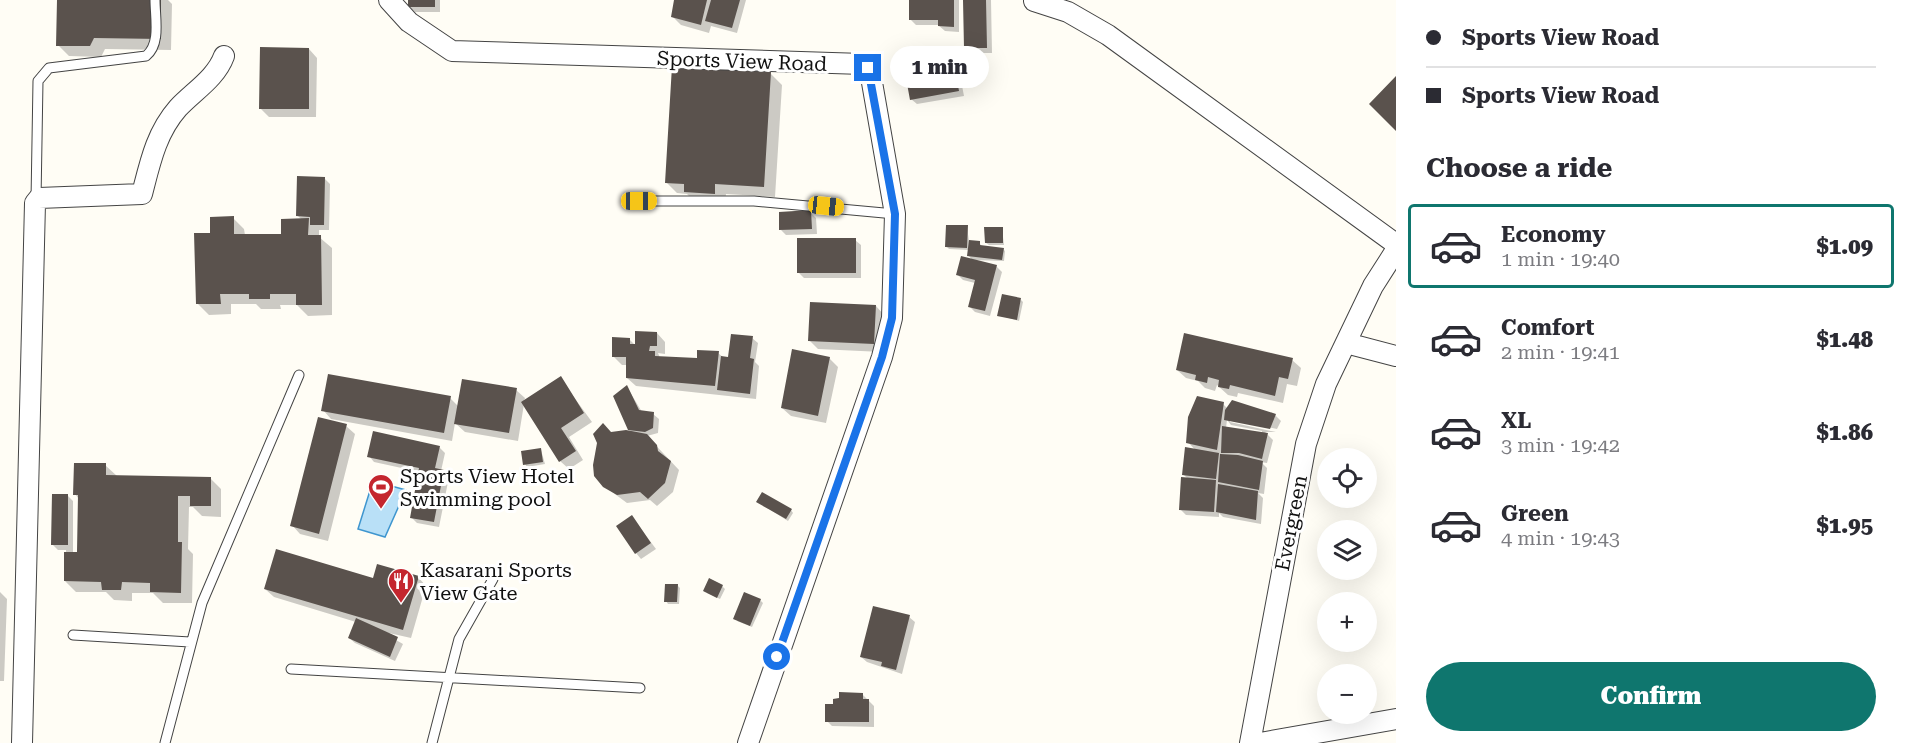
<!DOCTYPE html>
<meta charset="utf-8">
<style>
body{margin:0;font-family:"Roboto Serif",serif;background:#f2f2f3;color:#2b2b33;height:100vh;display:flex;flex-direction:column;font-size:22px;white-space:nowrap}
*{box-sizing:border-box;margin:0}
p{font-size:20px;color:#7c7c81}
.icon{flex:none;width:33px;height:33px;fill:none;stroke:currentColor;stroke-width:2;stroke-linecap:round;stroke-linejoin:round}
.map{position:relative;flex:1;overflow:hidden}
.panel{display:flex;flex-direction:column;background:#fff;width:510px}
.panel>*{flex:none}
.banner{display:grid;align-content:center;height:132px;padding:0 30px;background:#fff}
.tools{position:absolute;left:1317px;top:448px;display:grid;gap:12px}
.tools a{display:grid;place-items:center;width:60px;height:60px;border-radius:50%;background:#fff;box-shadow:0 6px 24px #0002;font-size:30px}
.end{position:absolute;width:27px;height:27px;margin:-14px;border:8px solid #1a73e8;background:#fff;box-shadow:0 0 0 3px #fff}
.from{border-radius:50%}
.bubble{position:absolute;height:42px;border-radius:21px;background:#fff;box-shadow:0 6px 24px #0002;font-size:20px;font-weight:800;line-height:42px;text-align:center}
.car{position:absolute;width:18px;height:36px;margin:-18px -9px;border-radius:8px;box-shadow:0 0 4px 2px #0007;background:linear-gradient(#f5c518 24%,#345 0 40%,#f5c518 0 76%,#345 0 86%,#f5c518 0)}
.banner b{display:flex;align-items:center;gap:21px;height:57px;font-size:22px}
.banner b+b{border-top:2px solid #e1e1e2}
.banner i{width:15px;height:15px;background:#2b2b33}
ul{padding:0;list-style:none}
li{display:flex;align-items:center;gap:18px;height:84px;margin:0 12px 9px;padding:0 18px;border:3px solid transparent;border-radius:6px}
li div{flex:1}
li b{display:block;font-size:22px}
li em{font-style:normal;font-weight:800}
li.selected{border-color:#0f766e}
li>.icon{width:54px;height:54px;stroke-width:1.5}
h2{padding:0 30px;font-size:27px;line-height:72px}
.cta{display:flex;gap:12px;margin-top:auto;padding:12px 30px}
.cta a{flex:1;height:69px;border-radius:36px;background:#0f766e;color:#fff;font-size:24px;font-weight:800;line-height:69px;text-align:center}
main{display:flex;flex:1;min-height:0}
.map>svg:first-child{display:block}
</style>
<main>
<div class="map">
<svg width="1396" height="743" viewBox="0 0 1396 743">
<rect width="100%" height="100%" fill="#fffdf5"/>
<path fill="#b9e0f7" stroke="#3f96cf" stroke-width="1.5" d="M373,481l33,9 -21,47 -27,-8z"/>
<path fill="#0003" fill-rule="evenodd" d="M59,0h109l4,4 -1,46 -66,-1 -4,8 -32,-1 -11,-11z
M409,0h31v12h-25l-6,-6z
M676,0h70l-9,33 -26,-7 -2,7 -28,-8 -9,-9z
M910,0h49v32l-14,-1 -7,-6h-22l-6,-6z
M964,0h27l1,53h-21l-6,-5z
M309,49l8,9 -1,59h-47l-9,-9z
M952,60l6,5 6,31 -47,8 -6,-5z
M771,74l11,11 -7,112 -49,-3 -1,10 -29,-1 -9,-9 -10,-1 -11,-11z
M324,178l6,6 -1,46h-10v7l13,11v67l-24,1 -11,-11h-17l1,4h-20l-5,-5h-25v10l-22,1 -11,-11 14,-70 21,-16 11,11 1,6h37l20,-15 -4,-4z
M810,212l6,6 1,16 -31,1 -5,-5z
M967,227l2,14 10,1 3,5 21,2 2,2 -1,10 -32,-1 -3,-4v-6l-20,-1 -2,-2z
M1002,229l2,16h-15l-3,-2z
M855,240l6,5v33h-57l-5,-5z
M996,266l6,6 -12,44 -15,-4 -5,-5 5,-24 -12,-3 -5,-5z
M1021,300l2,2 -4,19 -20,-6z
M876,306l8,9 -2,37 -64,-3 -9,-9z
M657,333l8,9v12l-7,-1 2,5 38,2 20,-7 6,5 5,1 23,-21 6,5 -3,19 4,4 -3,33 -120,-13 -9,-8v-13h-5l-9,-9 16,-17 7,7z
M829,358l9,9 -12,56 -35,-7 -9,-8z
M1292,360l9,8 -4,18 -10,-2 -4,19 -45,-10 -1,4 -9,-2 -11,-10 -2,6 -10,-3 -7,-7 -12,-3 -9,-8z
M560,378l32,44 -23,15 14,23 -14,9 -9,-8 -36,-57 -6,37 -53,-9 -10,-9 -3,18 -121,-22 -8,-9 127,-12 9,9 57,-17 9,8 -1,3z
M627,387l15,25 11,2 6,5 -1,14 -11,3 32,34 -6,22 -16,14 -7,-6 -23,3 -23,-17 7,-53h22l-4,-4z
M1223,404l5,5 47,6 6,6 -4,8 -47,-10v3l46,10h-11l8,8 -6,23 -6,-1 6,6 -3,26 -6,-1 5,5 -2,26 -38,-7 -4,-4v4l-33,-2 -6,-6 8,-30 -5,-5 13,-23 -8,-9zM1227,420l4,5 31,6v3l-36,-6z
M346,426l9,8 -27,107 -28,-7 -8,-9z
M439,447l6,6 -4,18 8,6 -10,50 -22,-4 -6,-6 9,-45 -46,-10 -5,-6z
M541,450l4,14 -18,3 -2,-3z
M105,465l12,11 93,2 11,11v28l-19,-1 -9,-9h-4l-1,42 5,5 -1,49h-29l-10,-10h-21v8l-18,-1 -8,-8h-30l-11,-11 1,-31h-8l-6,-6 16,-48 5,5v52h5l1,-54 -4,-5z
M758,502l33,8 2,3 -5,8z
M632,517l24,32 -15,10 -5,-6z
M418,577l8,9 -15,52 -31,-7 23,13 -8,17 -40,-18 -6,-5 7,-16 -82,-25 -9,-8z
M677,585l3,3 -1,16h-11l-2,-3z
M722,586l3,3 -5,10 -13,-6z
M0,592l7,7 -3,82h-4z
M760,600l3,3 -11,24 -15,-6z
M909,617l6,5 -13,52 -35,-12 -6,-5z
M862,694l12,12v21l-42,-1 -5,-5 7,-16 7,-5z"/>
<path fill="#5a524d" d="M57,0h104v39l-67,-1 -4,8h-34z
M408,0h27v7h-27z
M674,0h33l-6,25 -30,-8z
M711,0h29l-8,28 -27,-7z
M909,0h45v27l-16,-1v-6h-29z
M963,0h23l1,48h-23z
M260,47l49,1v61h-50z
M953,58l6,33 -49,9 -6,-33z
M672,66l99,6 -7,115 -49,-3v10l-31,-2v-8l-19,-1z
M1396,76v55l-27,-27z
M297,176l28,1 -1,48h-14v-8l-14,-1z
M811,210l1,19 -33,1v-18z
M234,216v18h47v-15l28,-1 -1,17h13l1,70h-26v-11h-26v5h-21v-5h-29l1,10h-25l-2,-71h16v-16z
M946,225h22l-1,23 -22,-1z
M984,227h19v16h-18z
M797,238h59v35h-59z
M969,240l11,1v4l24,3 -2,12 -35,-4z
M961,256l36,9 -12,46 -17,-4 7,-27 -19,-5z
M1002,294l19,4 -4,22 -20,-4z
M810,302l66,3 -2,39 -66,-3z
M635,331l22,1v14h-7l-1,5h6v5l42,2v-8l22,1 -4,35 -89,-8v-21h-14v-20l18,1v6h5z
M1184,333l109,25 -5,21 -9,-2 -4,19 -45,-11 -1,4 -11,-2 1,-7 -11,-3 -1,6 -12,-3 1,-5 -20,-5z
M731,334l22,2 -3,22 4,1 -4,35 -33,-4 4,-34 7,1z
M792,349l38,8 -12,59 -37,-8z
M328,374l123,22 -7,37 -123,-22z
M561,376l23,37 -23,15 15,23 -17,11 -38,-60z
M462,379l55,9 -8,45 -55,-9z
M627,385l12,25 15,2 -1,16 -8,4 -17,-2 -15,-34z
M1197,396l27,6 -7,48 -31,-7 2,-26z
M1232,400l44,14 -6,15 -46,-9 1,-10z
M318,417l29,7 -28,110 -29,-8z
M603,423l8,9 15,-2 21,4 10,11 1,6 13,10 -6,22 -17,16 -8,-7 -23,3 -14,-8 -9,-11 -1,-11 4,-22 -4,-9z
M1222,426l46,7 -6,26 -23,-6h-18z
M373,431l67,15 -5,22 9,2 -10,52 -24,-4 9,-50 -52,-11z
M1185,447l34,6 -3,26 -34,-4z
M541,448l2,14 -20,3 -2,-14z
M1220,454l18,1 25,6 -4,29 -41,-8z
M74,463h32v12l105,2v29h-21v-10h-12v46h4l-1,51 -31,-1v-9l-28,-1 -1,8h-19l-1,-8 -37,-1v-29h13l1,-57h-5z
M1181,477l35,3 -2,32 -35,-2z
M1218,484l40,7 -2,29 -40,-8z
M762,492l30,17 -6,10 -30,-17z
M52,494h16v51h-17z
M632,515l19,28 -16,11 -19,-28z
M276,549l97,29 4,-14 42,12 -16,54 -139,-41z
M709,578l14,7 -6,13 -14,-7z
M665,584h13l-1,18h-13z
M744,592l17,7 -11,27 -17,-7z
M873,606l37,9 -14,55 -15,-4 1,-4 -22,-5z
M356,618l42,19 -8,20 -42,-19z
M839,692l24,1v6h6v23h-44v-18h8v-5l6,-1z"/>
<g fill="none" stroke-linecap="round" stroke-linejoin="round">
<g stroke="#444" stroke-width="11">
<path id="lane" d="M36,200l2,-119 11,-13 97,-12c15,-12 9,-38 9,-56
M639,201h115l141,13
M73,635l117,7
M291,669l349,19
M165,743l37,-140 97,-228
M432,743l27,-104 34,-60"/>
</g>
<g stroke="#444" stroke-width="22">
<path id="street" d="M389,0l20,22 43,29 411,13 7,7 25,143 -3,104 -10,39 -134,386
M1034,1l34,11 40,23 288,209
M1346,343l50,13
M22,743l13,-540 4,-5 103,-4c8,-31 14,-61 36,-86 16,-17 38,-30 46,-52
M1250,743l56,-299 20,-60 47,-98 23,-36
M1260,743l136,-24"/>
</g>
<use href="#lane" stroke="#fff" stroke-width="9"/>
<use href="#street" stroke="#fff" stroke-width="20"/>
</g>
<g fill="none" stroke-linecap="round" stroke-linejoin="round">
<path stroke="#1a73e8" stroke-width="8" d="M777,657l105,-300 10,-39 3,-104 -27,-146"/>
</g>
<defs>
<g id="stadium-pin" transform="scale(1.35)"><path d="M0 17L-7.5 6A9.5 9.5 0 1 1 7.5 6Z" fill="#c4262e" stroke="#fff"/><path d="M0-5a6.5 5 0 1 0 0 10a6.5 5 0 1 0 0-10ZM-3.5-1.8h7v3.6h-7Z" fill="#fff"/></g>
<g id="restaurant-pin" transform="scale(1.35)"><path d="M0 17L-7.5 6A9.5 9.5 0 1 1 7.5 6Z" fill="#c4262e" stroke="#fff"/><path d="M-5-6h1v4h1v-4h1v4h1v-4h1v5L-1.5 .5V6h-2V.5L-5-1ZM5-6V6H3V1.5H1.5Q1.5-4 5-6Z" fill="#fff"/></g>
</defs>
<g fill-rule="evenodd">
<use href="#stadium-pin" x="381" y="487"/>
<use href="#restaurant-pin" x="401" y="581"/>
</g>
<g text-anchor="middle" stroke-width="6" stroke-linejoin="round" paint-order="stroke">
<g font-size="20" fill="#111" stroke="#fff">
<text transform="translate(742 61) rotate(2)" y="7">Sports View Road</text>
<text transform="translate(1291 523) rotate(-79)" y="7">Evergreen</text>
</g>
<g font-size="20" fill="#111" stroke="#fff" text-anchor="start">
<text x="400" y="483">Sports View Hotel<tspan x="400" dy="23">Swimming pool</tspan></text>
<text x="420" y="577">Kasarani Sports<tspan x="420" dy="23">View Gate</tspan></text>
</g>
</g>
</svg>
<div class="tools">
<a><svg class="icon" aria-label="locate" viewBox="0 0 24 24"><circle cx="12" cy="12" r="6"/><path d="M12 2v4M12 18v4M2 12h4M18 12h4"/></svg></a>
<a><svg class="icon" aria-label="layers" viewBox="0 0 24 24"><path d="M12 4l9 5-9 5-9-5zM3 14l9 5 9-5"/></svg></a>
<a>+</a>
<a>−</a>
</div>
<i class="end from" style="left:777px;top:657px"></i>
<i class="end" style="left:868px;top:68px"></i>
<div class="bubble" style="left:890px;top:46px;width:99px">1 min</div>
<i class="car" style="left:639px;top:201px;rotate:90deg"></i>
<i class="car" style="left:826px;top:206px;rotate:96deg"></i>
</div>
<section class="panel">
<div class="banner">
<b><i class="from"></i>Sports View Road</b>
<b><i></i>Sports View Road</b>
</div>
<h2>Choose a ride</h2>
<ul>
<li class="selected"><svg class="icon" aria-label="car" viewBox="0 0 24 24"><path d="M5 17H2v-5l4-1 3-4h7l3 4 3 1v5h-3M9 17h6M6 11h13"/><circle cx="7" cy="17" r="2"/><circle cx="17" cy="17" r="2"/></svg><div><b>Economy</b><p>1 min · 19:40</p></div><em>$1.09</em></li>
<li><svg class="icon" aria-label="car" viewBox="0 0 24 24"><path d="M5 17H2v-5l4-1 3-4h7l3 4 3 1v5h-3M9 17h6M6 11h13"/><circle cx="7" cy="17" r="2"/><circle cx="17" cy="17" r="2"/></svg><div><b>Comfort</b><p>2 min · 19:41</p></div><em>$1.48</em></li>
<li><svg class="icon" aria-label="car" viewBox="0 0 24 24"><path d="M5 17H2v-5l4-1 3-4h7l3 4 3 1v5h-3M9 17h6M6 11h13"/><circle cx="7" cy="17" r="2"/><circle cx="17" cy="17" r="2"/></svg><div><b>XL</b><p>3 min · 19:42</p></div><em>$1.86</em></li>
<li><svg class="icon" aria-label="car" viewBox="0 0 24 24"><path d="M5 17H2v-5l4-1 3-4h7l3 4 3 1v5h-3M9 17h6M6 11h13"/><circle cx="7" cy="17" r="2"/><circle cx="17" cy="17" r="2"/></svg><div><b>Green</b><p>4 min · 19:43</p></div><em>$1.95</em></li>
</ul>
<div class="cta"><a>Confirm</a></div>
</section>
</main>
